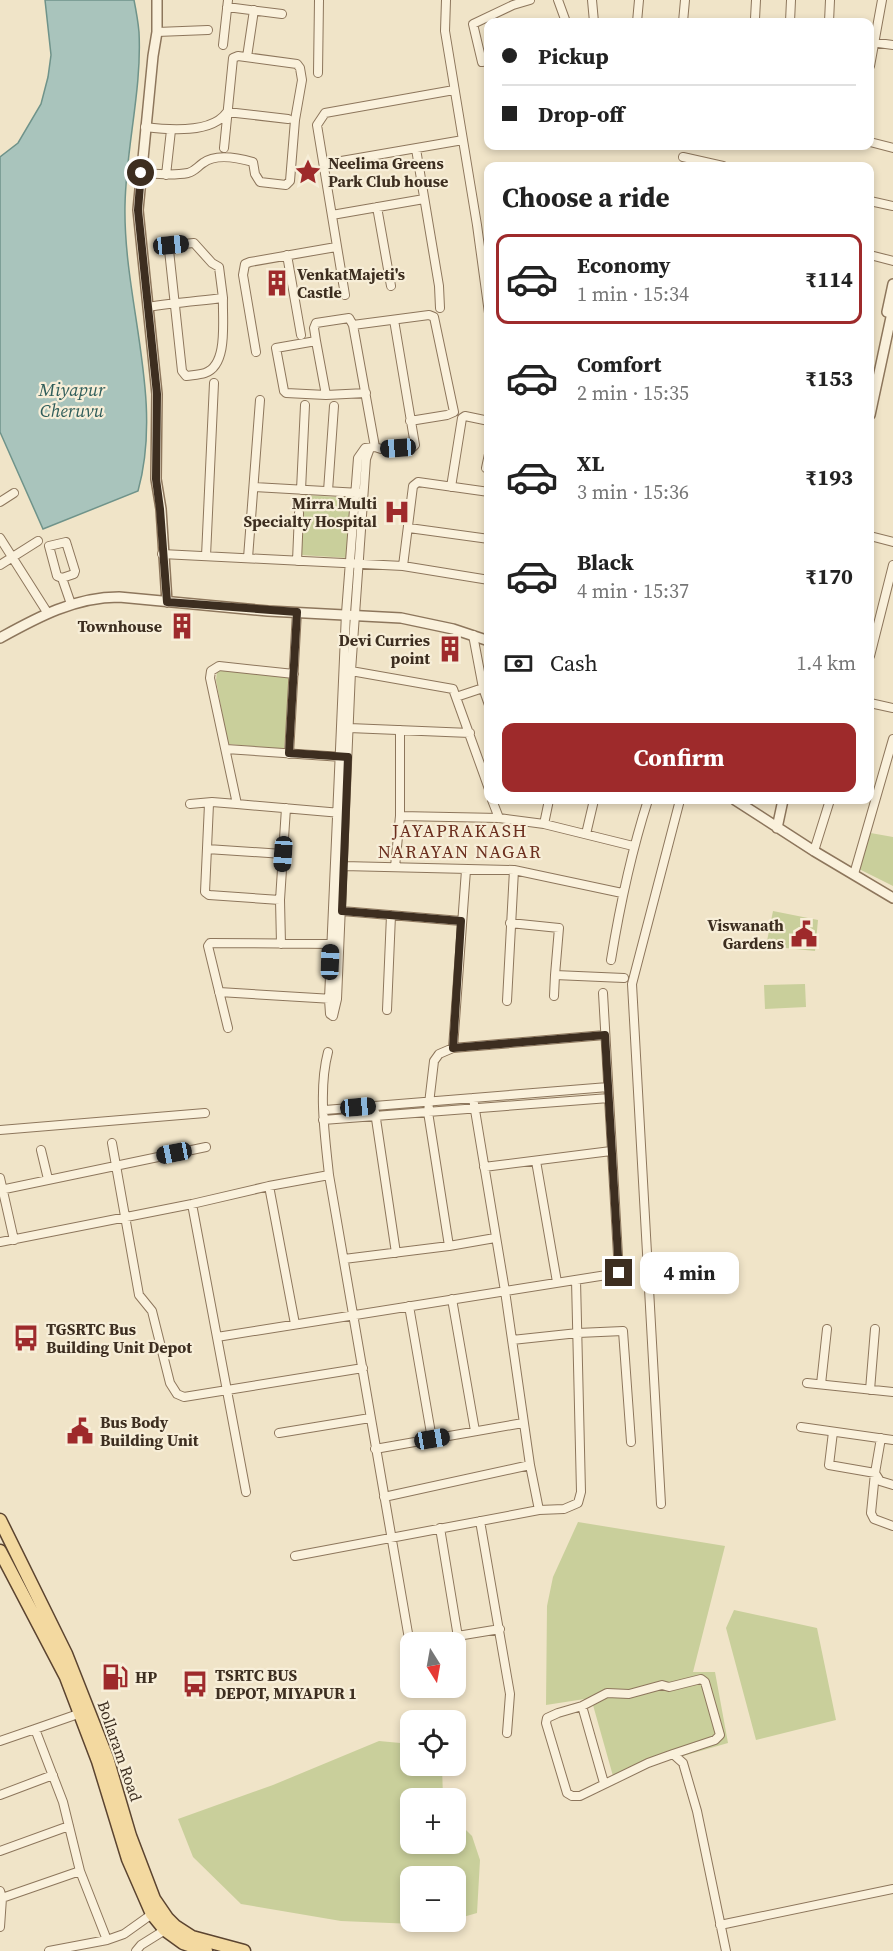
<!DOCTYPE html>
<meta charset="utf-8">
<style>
body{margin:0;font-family:"Source Serif 4",serif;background:#f6f6f6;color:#222;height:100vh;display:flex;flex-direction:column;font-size:22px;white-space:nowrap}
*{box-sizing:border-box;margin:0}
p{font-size:20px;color:#767676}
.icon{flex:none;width:33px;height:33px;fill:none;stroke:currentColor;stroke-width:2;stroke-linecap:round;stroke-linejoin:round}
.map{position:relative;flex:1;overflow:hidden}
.details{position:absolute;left:484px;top:162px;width:390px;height:642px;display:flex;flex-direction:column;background:#fff;border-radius:12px;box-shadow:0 3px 9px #0003}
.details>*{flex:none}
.guide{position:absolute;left:484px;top:18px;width:390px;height:132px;border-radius:12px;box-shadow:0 3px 9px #0003;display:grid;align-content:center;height:132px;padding:0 18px;background:#fff}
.needle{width:39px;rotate:169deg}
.buttons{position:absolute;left:400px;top:1632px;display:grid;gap:12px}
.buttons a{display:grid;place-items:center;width:66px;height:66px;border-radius:12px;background:#fff;box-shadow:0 3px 9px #0003;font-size:30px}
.end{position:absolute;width:27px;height:27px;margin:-14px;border:8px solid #3d2e20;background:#fff;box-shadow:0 0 0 3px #fff}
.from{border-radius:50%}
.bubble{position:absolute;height:42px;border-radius:12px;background:#fff;box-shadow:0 3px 9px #0003;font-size:20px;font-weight:700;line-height:42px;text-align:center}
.car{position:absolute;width:18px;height:36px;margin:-18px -9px;border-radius:8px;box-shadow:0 0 4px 2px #0007;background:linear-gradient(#222 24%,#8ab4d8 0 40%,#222 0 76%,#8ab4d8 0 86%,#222 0)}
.guide b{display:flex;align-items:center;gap:21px;height:57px;font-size:22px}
.guide b+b{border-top:2px solid #e0e0e0}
.guide i{width:15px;height:15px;background:#222}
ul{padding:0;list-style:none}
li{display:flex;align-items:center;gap:18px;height:90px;margin:0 12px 9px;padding:0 6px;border:3px solid transparent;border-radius:12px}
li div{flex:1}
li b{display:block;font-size:22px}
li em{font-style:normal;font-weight:700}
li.current{border-color:#9e2a2b}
li>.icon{width:54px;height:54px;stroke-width:1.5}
h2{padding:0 18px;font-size:27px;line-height:72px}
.pay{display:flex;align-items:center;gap:15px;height:66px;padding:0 18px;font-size:22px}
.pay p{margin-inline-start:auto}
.button{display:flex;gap:12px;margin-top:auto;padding:12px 18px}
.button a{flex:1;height:69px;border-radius:12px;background:#9e2a2b;color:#fff;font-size:24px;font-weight:700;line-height:69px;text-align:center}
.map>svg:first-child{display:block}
</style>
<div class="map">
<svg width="893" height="1951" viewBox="0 0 893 1951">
<rect width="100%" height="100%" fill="#f0e4c8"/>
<path fill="#c9cf9b" d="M305,495l47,3 -4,60 -47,-3z
M223,668l68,8 -7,73 -56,-5 -12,-64 1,-8z
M865,832l28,5v49l-34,-17z
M773,911l45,9 -3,31 -49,-5z
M805,984l1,23 -41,2 -1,-24z
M578,1522l147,24 -32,126h22l13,71 -115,33 -22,-78 -45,7 1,-99 6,-29z
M734,1610l83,18 19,92 -80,20 -30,-112z
M379,1741l32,3v22h31l1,32h-32v46h45v-24l16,16 8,24 -3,53 -21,6v-43h-45v46h39l-12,3 -97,-4 -100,-17 -48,-47 -15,-38 95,-34z"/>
<path fill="#a9c4bc" stroke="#6f938a" stroke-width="1.5" d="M45,0h89c2,10 4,21 5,32 3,58 -13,115 -14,173 -2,95 39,193 13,286l-95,38 -43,-97v-275l18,-14 23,-39 7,-27 3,-22z"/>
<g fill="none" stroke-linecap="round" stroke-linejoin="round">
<g stroke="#8d765c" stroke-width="10">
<path id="minor" d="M446,0l-1,31 32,194 12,88
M558,0l8,22
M592,0l2,22
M756,0l-1,19 1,3
M227,7l55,7
M637,22l2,-22
M683,22l2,-22
M790,22l1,-22
M829,22l1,-22
M157,32l51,-2
M871,42l22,3
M223,45l5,-45
M247,57l7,-47
M489,61l-7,1 -9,-38 40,-19 17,-5
M870,66l12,-66
M318,73l1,-73
M145,127c24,3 67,7 82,-15l61,7
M870,142l23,6
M416,149l23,137 1,22
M683,157l40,9
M324,164l139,-24
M141,173c16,1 31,3 47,0 7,-2 9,-6 15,-10 13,-10 36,-5 50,-1l2,12 5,8 26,3 4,-4 5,-61 7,-40 -2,-12 -3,-4 -59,-8 -5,2 -9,90
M166,175l5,-45
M870,201l23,5
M377,207l14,79
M332,215l92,-16
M287,255l14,80
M870,255l23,6
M345,295l-28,-170 8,-12 129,-23
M148,307c25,-4 50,-6 75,-9 -1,20 6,67 -18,75 -6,2 -13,2 -19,3l-4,-5 -13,-121 3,-5 22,-2 18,20 7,4 4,31
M353,325l76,-10 5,2 20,95 -7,3 -37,6
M316,341l10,54 -40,-2 -2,-2 -8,-43 40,-7 -2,-13 2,-5 33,-5 4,7 22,122
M256,352l-13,-77 2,-11 5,-2 86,-15
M326,395l40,-2
M486,468l3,-14
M254,487l106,6
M451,487l11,-69 3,-2 24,5
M301,490l4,-85
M328,491l6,-85
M0,502l14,-9
M409,528l80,11
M870,536l23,6
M0,538l47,74
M162,554l241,12 86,14
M206,556l8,-173
M248,558l12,-158
M297,561l2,-48
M0,565l38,-24
M403,566l10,-80 5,-4 71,10
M62,578l12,-4 1,-3 -9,-29 -17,4 8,30 5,2 9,26
M473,635l10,53 6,17
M870,656l23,-91
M351,671l102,18 36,100
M456,697l27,-9
M870,703l23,5
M349,728l121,5
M226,749l116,8
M289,754l8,-142
M492,800l7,18
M190,804l22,-2 25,2 104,9
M209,804l-4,88 4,3 71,5
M237,804l-27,-126 1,-7 8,-5 75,8
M400,816l99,2 45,6 89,22
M544,824l5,-24
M586,834l8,-34
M207,849l76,5
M814,851l16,-51
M343,866l171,4 108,23
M395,867l5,-51v-86
M854,874l39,-135
M342,911l119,10
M510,923l49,5 -4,47 69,3
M281,944l-1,-44 6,-92
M611,960c9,-55 20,-107 37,-160
M219,992l114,7
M554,996l1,-21
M507,1001l7,-131
M387,1010l4,-95
M333,1016l-3,-2 -1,-15 17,-386 12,-155 7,-10 10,-1 6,2 32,-2 2,-2 -21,-125
M333,1016l4,-17 14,-328 15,-212 4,-11
M228,1028l-20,-82 2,-3 125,1
M453,1048l13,-178
M328,1052c-10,38 -3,84 1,123l80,464 12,3 79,-13
M473,1098l32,193 25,174 9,45
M325,1110l283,-23
M375,1112l21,141
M323,1120l286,-22
M0,1130l205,-17
M112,1143l27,152 13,16 18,72 7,11 7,3 179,-29
M41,1150l7,29
M536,1161l21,121
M484,1167l127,-16
M0,1178l14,62
M269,1186l26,138
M0,1190l206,-43
M192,1204l54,288
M0,1242l192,-38 77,-18 60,-11
M449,1246l-21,-134 6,-51 5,-7 14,-6 152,-13
M344,1259l105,-13 46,-8
M452,1299l23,132
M409,1306l23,133
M217,1337l402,-64 -16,-280
M512,1340l66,-7 45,-2 8,111
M807,1383l86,9
M821,1384l6,-55
M870,1390l5,-61
M801,1427l92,13
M833,1432l-4,33 46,8 -4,40 3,6 19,7
M279,1433l91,-15
M881,1438l-6,35 5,8 13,4
M375,1449l148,-26
M384,1497l146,-32
M661,1504l-29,-520 48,-184
M480,1521l30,173 -3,39
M440,1528l18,109
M295,1556l244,-46 25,-1 14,-6 3,-11 -5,-212
M582,1706l22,77
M35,1729l46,-16
M0,1741l35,-12 28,73 17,69 -78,27
M673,1754l-25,9 -68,33h-8l-5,-3 -21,-70 1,-5 11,-5 24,-7 25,-13 22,1 33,-9 7,2 32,-8 4,3 15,53 -5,5 -42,14 10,9 14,48 29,140
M0,1795l53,-20
M0,1851l69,-25
M80,1871l27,69
M0,1891l2,7 -2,29
M720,1925l173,-36
M49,1951l58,-11 17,-6 28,-20
M136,1951l5,-6 24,-15"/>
</g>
<g stroke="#8d765c" stroke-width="12">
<path id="tertiary" d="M157,0v32l-4,24 -15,154 19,184 -1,85 5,30 6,93
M887,312l6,-28
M870,415l23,-107
M0,638c38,-21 75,-41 119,-41l149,14 133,7 52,11 36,12
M735,800l79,51 79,47
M777,828l6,-28"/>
</g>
<g stroke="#5b4430" stroke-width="15">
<path id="primary" d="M0,1520l66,134 41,104 23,78 24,63 13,19 8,8 17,11 52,14
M0,1551l66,126 32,84 30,98 24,55 13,16 18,13 23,8"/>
</g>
<use href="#minor" stroke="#faf1dc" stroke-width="8"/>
<use href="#tertiary" stroke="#faf1dc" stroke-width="9"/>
<use href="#primary" stroke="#f3d9a0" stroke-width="12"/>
</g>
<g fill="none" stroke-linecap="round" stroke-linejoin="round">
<path stroke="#3d2e20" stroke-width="8" d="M141,173l-3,37 19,184 -1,85 4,30 7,93 130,10 -8,141 59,4 -6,154 119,10 -8,127 152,-13 14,238"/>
</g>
<defs>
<g id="sight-bare" transform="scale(2.07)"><path d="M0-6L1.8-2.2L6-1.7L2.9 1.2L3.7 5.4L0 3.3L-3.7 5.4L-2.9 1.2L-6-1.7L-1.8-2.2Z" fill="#9e2a2b" stroke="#f7eed8" stroke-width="2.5" paint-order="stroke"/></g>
<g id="building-bare" transform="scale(2.07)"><path d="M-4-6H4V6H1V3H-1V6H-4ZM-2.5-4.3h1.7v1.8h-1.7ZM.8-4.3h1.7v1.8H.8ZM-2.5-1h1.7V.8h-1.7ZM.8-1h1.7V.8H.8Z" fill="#9e2a2b" stroke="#f7eed8" stroke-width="2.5" paint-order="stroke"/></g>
<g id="hospital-bare" transform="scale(2.07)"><path d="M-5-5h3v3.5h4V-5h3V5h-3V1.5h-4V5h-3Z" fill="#9e2a2b" stroke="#f7eed8" stroke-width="2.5" paint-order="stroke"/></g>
<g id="civic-bare" transform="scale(2.07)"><path d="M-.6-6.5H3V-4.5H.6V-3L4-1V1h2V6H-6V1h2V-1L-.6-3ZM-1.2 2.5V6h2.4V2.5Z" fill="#9e2a2b" stroke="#f7eed8" stroke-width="2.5" paint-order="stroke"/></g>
<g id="bus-bare" transform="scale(2.07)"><path d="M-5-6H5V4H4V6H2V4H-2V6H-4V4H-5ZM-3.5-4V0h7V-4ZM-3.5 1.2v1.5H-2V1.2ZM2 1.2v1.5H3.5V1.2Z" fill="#9e2a2b" stroke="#f7eed8" stroke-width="2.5" paint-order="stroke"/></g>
<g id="fuel-bare" transform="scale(2.07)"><path d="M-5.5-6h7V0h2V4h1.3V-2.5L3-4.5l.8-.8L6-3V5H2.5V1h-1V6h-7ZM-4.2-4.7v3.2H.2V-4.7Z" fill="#9e2a2b" stroke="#f7eed8" stroke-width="2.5" paint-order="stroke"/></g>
</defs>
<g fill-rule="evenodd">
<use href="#sight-bare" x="308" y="172"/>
<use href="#building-bare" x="277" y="283"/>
<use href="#hospital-bare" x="397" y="512"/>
<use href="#building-bare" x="182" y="626"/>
<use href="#building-bare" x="450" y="649"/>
<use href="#civic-bare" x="804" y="934"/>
<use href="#bus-bare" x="26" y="1338"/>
<use href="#civic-bare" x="80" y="1431"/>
<use href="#fuel-bare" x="115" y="1677"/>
<use href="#bus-bare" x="195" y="1684"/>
</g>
<g text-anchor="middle" stroke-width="4.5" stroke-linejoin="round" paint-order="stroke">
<g font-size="16" font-weight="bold" fill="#3d2e20" stroke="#f7eed8" text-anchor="start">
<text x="328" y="169">Neelima Greens<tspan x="328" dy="18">Park Club house</tspan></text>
<text x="297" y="280">VenkatMajeti's<tspan x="297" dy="18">Castle</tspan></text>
<text x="377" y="509" text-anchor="end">Mirra Multi<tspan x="377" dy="18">Specialty Hospital</tspan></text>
<text x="162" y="632" text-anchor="end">Townhouse</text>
<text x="430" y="646" text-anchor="end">Devi Curries<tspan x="430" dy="18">point</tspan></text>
<text x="784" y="931" text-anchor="end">Viswanath<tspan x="784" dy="18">Gardens</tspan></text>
<text x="46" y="1335">TGSRTC Bus<tspan x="46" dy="18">Building Unit Depot</tspan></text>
<text x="100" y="1428">Bus Body<tspan x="100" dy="18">Building Unit</tspan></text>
<text x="215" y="1681">TSRTC BUS<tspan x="215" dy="18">DEPOT, MIYAPUR 1</tspan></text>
<text x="135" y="1683">HP</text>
</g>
<g font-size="16" fill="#3d2e20" stroke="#f7eed8">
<text transform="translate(120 1751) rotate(71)" y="6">Bollaram Road</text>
</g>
<g font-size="18" font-style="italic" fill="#2f5d5a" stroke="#f7eed8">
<text x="72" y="396">Miyapur<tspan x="72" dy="21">Cheruvu</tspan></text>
</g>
<g font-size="18" letter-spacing="1.5" fill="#6b2e1e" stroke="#f7eed8">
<text x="460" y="837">JAYAPRAKASH<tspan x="460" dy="21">NARAYAN NAGAR</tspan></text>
</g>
</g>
</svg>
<div class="buttons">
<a><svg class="needle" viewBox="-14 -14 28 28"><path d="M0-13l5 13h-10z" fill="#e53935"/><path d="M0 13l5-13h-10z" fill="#767676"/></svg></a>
<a><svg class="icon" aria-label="locate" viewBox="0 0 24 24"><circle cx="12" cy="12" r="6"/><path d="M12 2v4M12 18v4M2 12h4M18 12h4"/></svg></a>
<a>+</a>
<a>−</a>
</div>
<i class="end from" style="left:141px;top:173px"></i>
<i class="end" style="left:619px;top:1273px"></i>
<div class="bubble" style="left:640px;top:1252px;width:99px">4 min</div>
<i class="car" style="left:171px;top:245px;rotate:84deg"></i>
<i class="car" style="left:398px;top:448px;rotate:266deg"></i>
<i class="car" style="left:283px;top:854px;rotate:184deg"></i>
<i class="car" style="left:330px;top:962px;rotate:2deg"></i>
<i class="car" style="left:358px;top:1107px;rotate:85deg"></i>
<i class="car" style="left:174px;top:1153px;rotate:259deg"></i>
<i class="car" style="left:432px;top:1439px;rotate:80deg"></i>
<div class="guide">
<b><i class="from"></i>Pickup</b>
<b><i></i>Drop-off</b>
</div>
<section class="details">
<h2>Choose a ride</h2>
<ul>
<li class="current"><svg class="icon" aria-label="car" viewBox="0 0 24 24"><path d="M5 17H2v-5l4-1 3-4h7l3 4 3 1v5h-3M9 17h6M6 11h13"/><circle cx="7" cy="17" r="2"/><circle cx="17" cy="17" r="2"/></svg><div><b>Economy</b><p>1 min · 15:34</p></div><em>₹114</em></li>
<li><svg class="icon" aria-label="car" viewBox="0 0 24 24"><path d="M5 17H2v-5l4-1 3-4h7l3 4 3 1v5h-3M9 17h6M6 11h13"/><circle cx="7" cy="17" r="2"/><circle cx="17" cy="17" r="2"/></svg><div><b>Comfort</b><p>2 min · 15:35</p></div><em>₹153</em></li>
<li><svg class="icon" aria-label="car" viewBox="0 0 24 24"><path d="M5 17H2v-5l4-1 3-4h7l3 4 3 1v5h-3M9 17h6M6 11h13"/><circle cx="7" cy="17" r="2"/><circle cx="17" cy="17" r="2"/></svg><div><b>XL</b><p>3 min · 15:36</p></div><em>₹193</em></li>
<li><svg class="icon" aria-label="car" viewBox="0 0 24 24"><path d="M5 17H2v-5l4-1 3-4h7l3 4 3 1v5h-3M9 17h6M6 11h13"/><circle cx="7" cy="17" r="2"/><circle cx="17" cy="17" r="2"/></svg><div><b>Black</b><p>4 min · 15:37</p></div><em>₹170</em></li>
</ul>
<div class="pay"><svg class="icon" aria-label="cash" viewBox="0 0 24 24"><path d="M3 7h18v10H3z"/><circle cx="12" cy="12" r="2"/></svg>Cash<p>1.4 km</p></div>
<div class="button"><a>Confirm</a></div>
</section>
</div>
